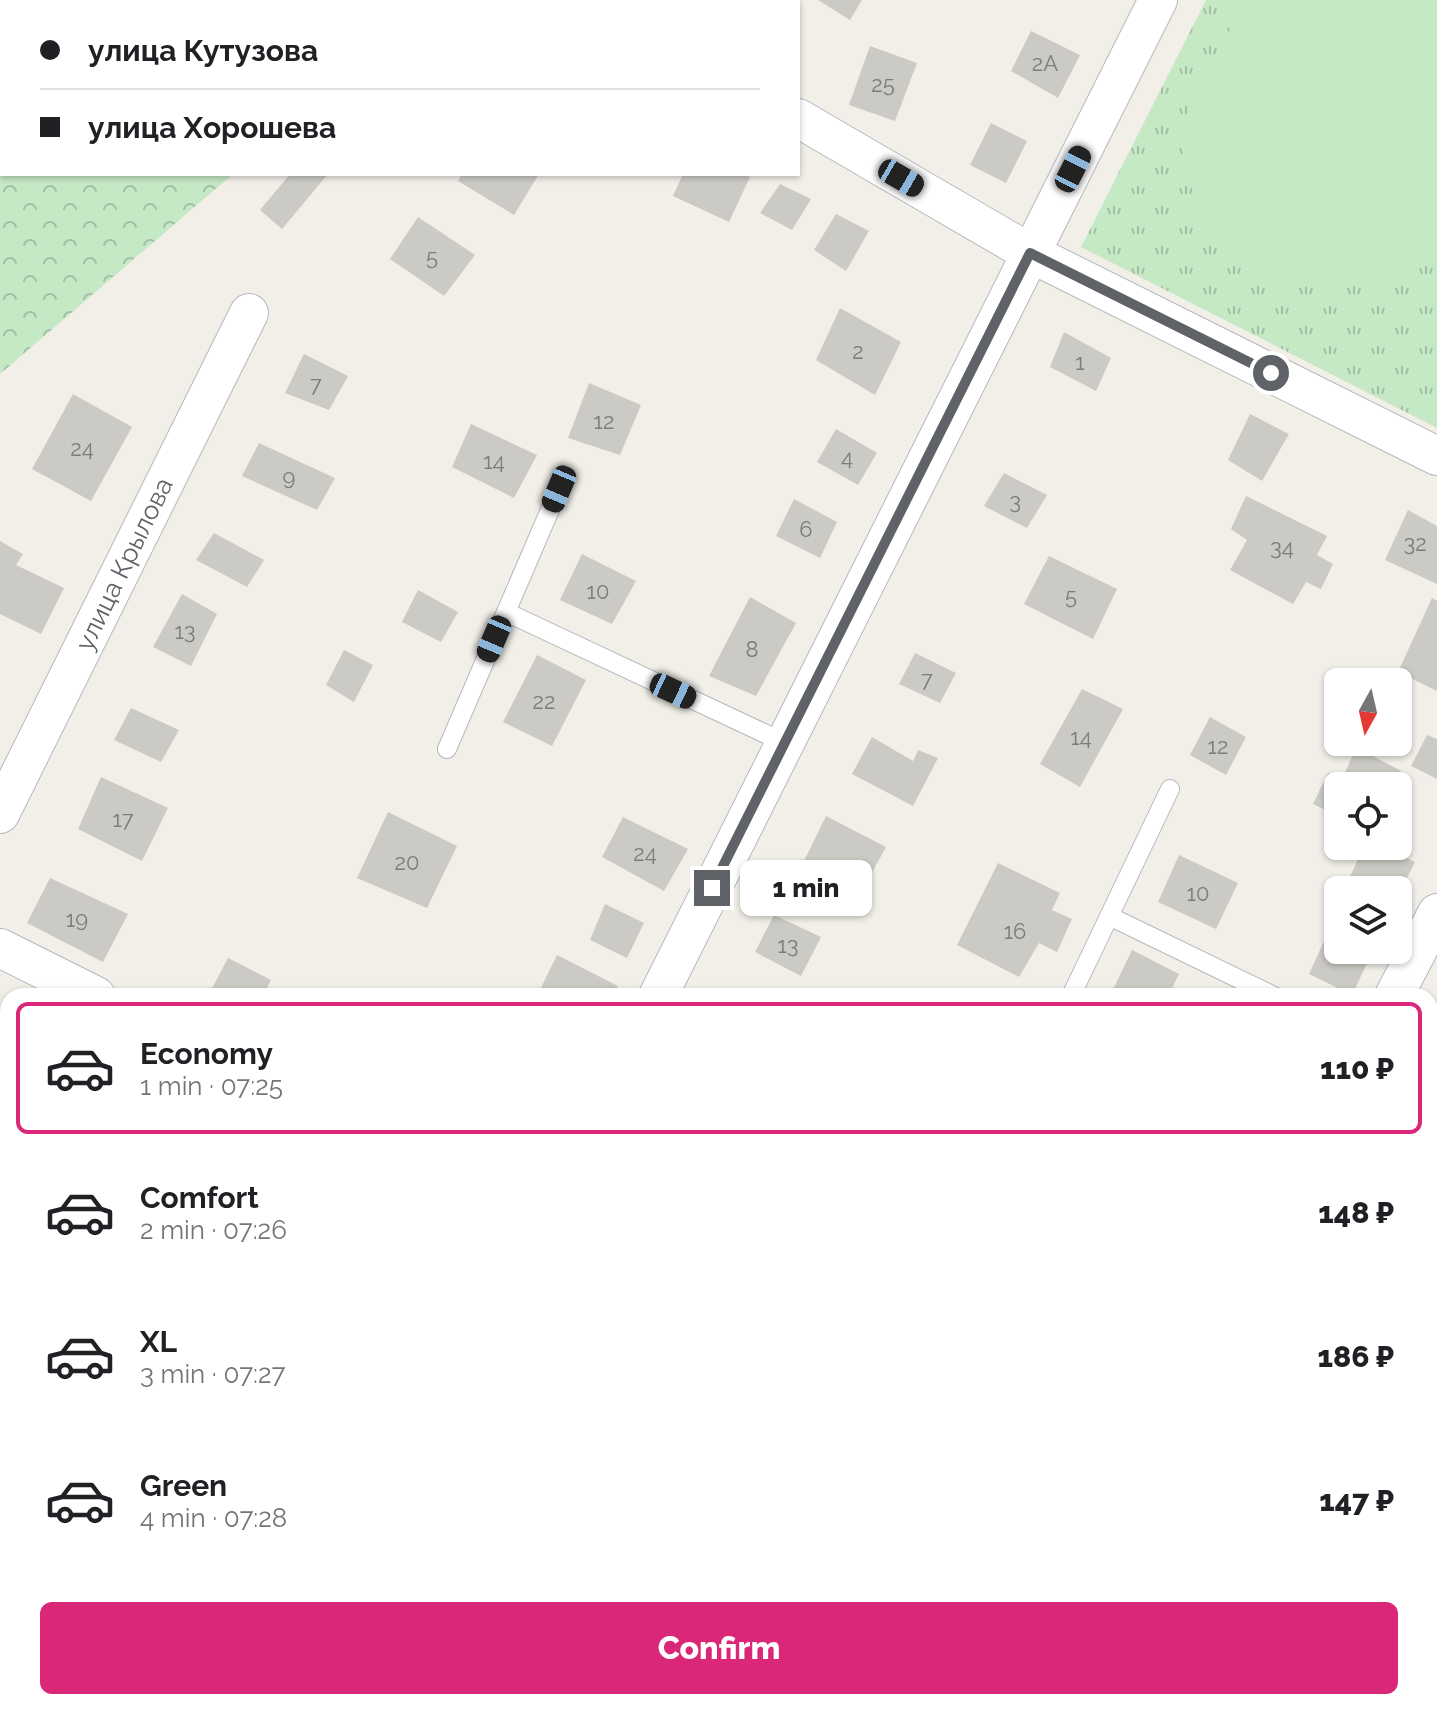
<!DOCTYPE html>
<meta charset="utf-8">
<style>
body{margin:0;font-family:Raleway,sans-serif;background:#f2f2f2;color:#202124;height:100vh;display:flex;flex-direction:column;font-size:30px;white-space:nowrap}
*{box-sizing:border-box;margin:0}
p{font-size:26px;color:#757577}
.icon{flex:none;width:44px;height:44px;fill:none;stroke:currentColor;stroke-width:2;stroke-linecap:round;stroke-linejoin:round}
.map{position:relative;flex:1;overflow:hidden}
.side{position:absolute;left:0px;top:988px;width:1438px;height:722px;display:flex;flex-direction:column;background:#fff;border-radius:24px 24px 0 0;box-shadow:0 2px 6px #0004}
.side>*{flex:none}
.banner{position:absolute;left:0px;top:0px;width:800px;height:176px;box-shadow:0 2px 6px #0004;display:grid;align-content:center;height:176px;padding:0 40px;background:#fff}
.needle{width:52px;rotate:188deg}
.buttons{position:absolute;left:1324px;top:668px;display:grid;gap:16px}
.buttons a{display:grid;place-items:center;width:88px;height:88px;border-radius:12px;background:#fff;box-shadow:0 2px 6px #0004;font-size:40px}
.end{position:absolute;width:36px;height:36px;margin:-18px;border:10px solid #5f6368;background:#fff;box-shadow:0 0 0 4px #fff}
.from{border-radius:50%}
.bubble{position:absolute;height:56px;border-radius:12px;background:#fff;box-shadow:0 2px 6px #0004;font-size:26px;font-weight:800;line-height:56px;text-align:center}
.car{position:absolute;width:24px;height:48px;margin:-24px -12px;border-radius:10px;box-shadow:0 0 6px 2px #0007;background:linear-gradient(#222 24%,#8ab4d8 0 40%,#222 0 76%,#8ab4d8 0 86%,#222 0)}
.banner b{display:flex;align-items:center;gap:28px;height:76px;font-size:30px}
.banner b+b{border-top:2px solid #e0e0e0}
.banner i{width:20px;height:20px;background:#202124}
ul{padding:14px 0 0;list-style:none}
li{display:flex;align-items:center;gap:24px;height:132px;margin:0 16px 12px;padding:0 24px;border:4px solid transparent;border-radius:12px}
li div{flex:1}
li b{display:block;font-size:30px}
li em{font-style:normal;font-weight:800}
li.selected{border-color:#db2777}
li>.icon{width:72px;height:72px;stroke-width:1.5}
.cta{display:flex;gap:16px;margin-top:auto;padding:16px 40px}
.cta a{flex:1;height:92px;border-radius:12px;background:#db2777;color:#fff;font-size:32px;font-weight:800;line-height:92px;text-align:center}
.map>svg:first-child{display:block}
</style>
<div class="map">
<svg width="1437" height="1709" viewBox="0 0 1437 1709">
<defs>
<pattern id="grass-tufts" width="24" height="20" patternUnits="userSpaceOnUse" patternTransform="scale(2)"><rect width="24" height="20" fill="#c5e8c5"/><path d="M3 7l-1-3M5 7V3M7 7l1-3M15 17l-1-3M17 17v-4M19 17l1-3" fill="none" stroke="#a3c0a4"/></pattern>
<pattern id="forest-crowns" width="20" height="18" patternUnits="userSpaceOnUse" patternTransform="scale(2)"><rect width="20" height="18" fill="#c5e8c5"/><path d="M2 6a3 3 0 1 1 6 0M12 15a3 3 0 1 1 6 0" fill="none" stroke="#a3c0a4"/></pattern>
</defs>
<rect width="100%" height="100%" fill="#f1efe8"/>
<path fill="url(#grass-tufts)" d="M1206,0h231v428l-356,-181z"/>
<path fill="url(#forest-crowns)" d="M0,0h436l-434,2v172h231l-233,200z"/>
<path fill="#c5e8c5" d="M1245,0h192v240c-16,20 -41,35 -65,42 -109,33 -209,-64 -183,-173z"/>
<path fill="#cccac5" d="M818,0h44l-12,20z
M1031,31l49,24 -22,43 -47,-27z
M870,46l47,17 -22,58 -46,-16z
M991,123l36,18 -21,42 -36,-18z
M290,174h38l-46,55 -22,-19z
M462,174h77l-25,41 -56,-34z
M683,174h61l6,3 -21,45 -56,-26z
M780,184l31,15 -19,31 -32,-17z
M836,214l33,17 -23,40 -32,-21z
M418,217l57,38 -31,41 -54,-37z
M840,308l61,34 -26,53 -59,-35z
M1064,332l47,26 -15,33 -46,-24z
M304,354l44,22 -19,34 -44,-17z
M589,383l52,22 -21,50 -52,-17z
M73,394l59,33 -41,74 -59,-32z
M1250,414l39,20 -27,47 -34,-21z
M471,424l66,31 -23,43 -62,-31z
M836,429l41,24 -19,32 -41,-23z
M259,443l76,35 -18,32 -75,-34z
M1004,473l43,22 -20,33 -43,-22z
M1246,496l81,40 -10,19 16,9 -12,25 -15,-7 -13,22 -63,-34 17,-30 -16,-11z
M794,499l43,23 -17,36 -44,-22z
M1408,510l29,16v58l-52,-24z
M214,533l50,27 -17,27 -51,-27z
M0,541l23,13 -7,11 48,23 -23,46 -41,-20z
M582,554l54,27 -24,43 -52,-24z
M1049,556l68,33 -24,50 -69,-35z
M418,590l40,22 -17,30 -39,-20z
M182,594l35,20 -26,52 -38,-19z
M750,597l46,26 -40,73 -47,-20z
M1432,598l5,3v90l-39,-19z
M344,650l29,15 -19,37 -28,-17z
M915,653l41,20 -16,30 -41,-19z
M537,655l49,25 -34,66 -49,-24z
M1082,689l41,20 -43,78 -40,-23z
M131,708l48,22 -18,32 -47,-22z
M1210,717l36,20 -20,38 -36,-20z
M1427,735l10,4v40l-26,-13z
M872,737l41,24 5,-11 20,8 -25,48 -61,-32z
M1356,747l45,24 -8,15h-55v30l-25,-12 15,-31 14,7z
M101,777l67,31 -26,53 -64,-32z
M388,812l69,34 -30,62 -70,-30z
M826,816l60,31 -22,40 -60,-26z
M623,817l65,32 -24,42 -62,-34z
M1364,846h18l33,16 -17,34v-6h-54z
M1179,855l59,28 -22,46 -58,-27z
M998,863l62,30 -8,17 20,9 -15,33 -18,-9 -20,34 -62,-32z
M50,878l78,36 -25,48 -76,-39z
M605,904l39,19 -17,35 -37,-18z
M774,915l47,22 -20,39 -46,-24z
M1325,939l13,5v6h15l17,7 -18,38 -43,-21z
M1132,950l47,24 -11,22h-58z
M557,955l61,31 -6,10h-75z
M228,958l43,22 -8,16h-55z
M0,1034l8,4 -8,24z
M1430,1144l7,3v32l-7,-4z
M0,1396l8,4v51l-8,-4z
M0,1504l8,4v16l-8,15z
M1430,1584l7,4v27l-7,13z
M40,1702h40l-4,7h-40z
M435,1702h61l-4,7h-44z
M687,1702h50l-4,7h-33z
M879,1702h57l-4,7h-57z"/>
<g fill="none" stroke-linecap="round" stroke-linejoin="round">
<g stroke="#b5b8bc" stroke-width="20">
<path id="service" d="M593,0l3,2
M506,612l279,131
M447,749l112,-260
M1109,916l165,80
M1071,996l99,-207
M0,1643l8,-18
M207,1702l13,7"/>
</g>
<g stroke="#b5b8bc" stroke-width="40">
<path id="minor" d="M798,118l232,135 407,203
M0,814l249,-501
M0,948l96,48
M658,996l500,-996
M1394,996l43,-83
M1430,1689l7,4
M292,1709l4,-7
M1031,1709l3,-7"/>
</g>
<path stroke="#9cc7a9" stroke-width="5" stroke-dasharray="8 4" stroke-linecap="butt" d="M536,0l3,2"/>
<use href="#service" stroke="#fff" stroke-width="18"/>
<use href="#minor" stroke="#fff" stroke-width="38"/>
</g>
<g fill="none" stroke-linecap="round" stroke-linejoin="round">
<path stroke="#5f6368" stroke-width="10" d="M712,888l318,-635 241,120"/>
</g>
<g text-anchor="middle" stroke-width="7" stroke-linejoin="round" paint-order="stroke">
<g font-size="22" fill="#7a7d7f">
<text x="1045" y="71">2А</text>
<text x="883" y="92">25</text>
<text x="432" y="265">5</text>
<text x="858" y="359">2</text>
<text x="1080" y="370">1</text>
<text x="316" y="392">7</text>
<text x="604" y="429">12</text>
<text x="82" y="456">24</text>
<text x="847" y="465">4</text>
<text x="494" y="469">14</text>
<text x="289" y="485">9</text>
<text x="1015" y="509">3</text>
<text x="806" y="537">6</text>
<text x="1415" y="551">32</text>
<text x="1282" y="555">34</text>
<text x="598" y="599">10</text>
<text x="1071" y="604">5</text>
<text x="185" y="639">13</text>
<text x="752" y="657">8</text>
<text x="927" y="687">7</text>
<text x="544" y="709">22</text>
<text x="1081" y="745">14</text>
<text x="1218" y="754">12</text>
<text x="123" y="827">17</text>
<text x="645" y="861">24</text>
<text x="407" y="870">20</text>
<text x="1198" y="901">10</text>
<text x="77" y="927">19</text>
<text x="1015" y="939">16</text>
<text x="788" y="953">13</text>
</g>
<g font-size="26" fill="#5f6368" stroke="#fff">
<text transform="translate(124 564) rotate(-64)" y="9">улица Крылова</text>
</g>
</g>
</svg>
<div class="buttons">
<a><svg class="needle" viewBox="-14 -14 28 28"><path d="M0-13l5 13h-10z" fill="#e53935"/><path d="M0 13l5-13h-10z" fill="#757577"/></svg></a>
<a><svg class="icon" aria-label="locate" viewBox="0 0 24 24"><circle cx="12" cy="12" r="6"/><path d="M12 2v4M12 18v4M2 12h4M18 12h4"/></svg></a>
<a><svg class="icon" aria-label="layers" viewBox="0 0 24 24"><path d="M12 4l9 5-9 5-9-5zM3 14l9 5 9-5"/></svg></a>
</div>
<i class="end from" style="left:1271px;top:373px"></i>
<i class="end" style="left:712px;top:888px"></i>
<div class="bubble" style="left:740px;top:860px;width:132px">1 min</div>
<i class="car" style="left:1073px;top:169px;rotate:27deg"></i>
<i class="car" style="left:901px;top:178px;rotate:120deg"></i>
<i class="car" style="left:559px;top:489px;rotate:203deg"></i>
<i class="car" style="left:494px;top:639px;rotate:203deg"></i>
<i class="car" style="left:673px;top:691px;rotate:115deg"></i>
<div class="banner">
<b><i class="from"></i>улица Кутузова</b>
<b><i></i>улица Хорошева</b>
</div>
<section class="side">
<ul>
<li class="selected"><svg class="icon" aria-label="car" viewBox="0 0 24 24"><path d="M5 17H2v-5l4-1 3-4h7l3 4 3 1v5h-3M9 17h6M6 11h13"/><circle cx="7" cy="17" r="2"/><circle cx="17" cy="17" r="2"/></svg><div><b>Economy</b><p>1 min · 07:25</p></div><em>110 ₽</em></li>
<li><svg class="icon" aria-label="car" viewBox="0 0 24 24"><path d="M5 17H2v-5l4-1 3-4h7l3 4 3 1v5h-3M9 17h6M6 11h13"/><circle cx="7" cy="17" r="2"/><circle cx="17" cy="17" r="2"/></svg><div><b>Comfort</b><p>2 min · 07:26</p></div><em>148 ₽</em></li>
<li><svg class="icon" aria-label="car" viewBox="0 0 24 24"><path d="M5 17H2v-5l4-1 3-4h7l3 4 3 1v5h-3M9 17h6M6 11h13"/><circle cx="7" cy="17" r="2"/><circle cx="17" cy="17" r="2"/></svg><div><b>XL</b><p>3 min · 07:27</p></div><em>186 ₽</em></li>
<li><svg class="icon" aria-label="car" viewBox="0 0 24 24"><path d="M5 17H2v-5l4-1 3-4h7l3 4 3 1v5h-3M9 17h6M6 11h13"/><circle cx="7" cy="17" r="2"/><circle cx="17" cy="17" r="2"/></svg><div><b>Green</b><p>4 min · 07:28</p></div><em>147 ₽</em></li>
</ul>
<div class="cta"><a>Confirm</a></div>
</section>
</div>
